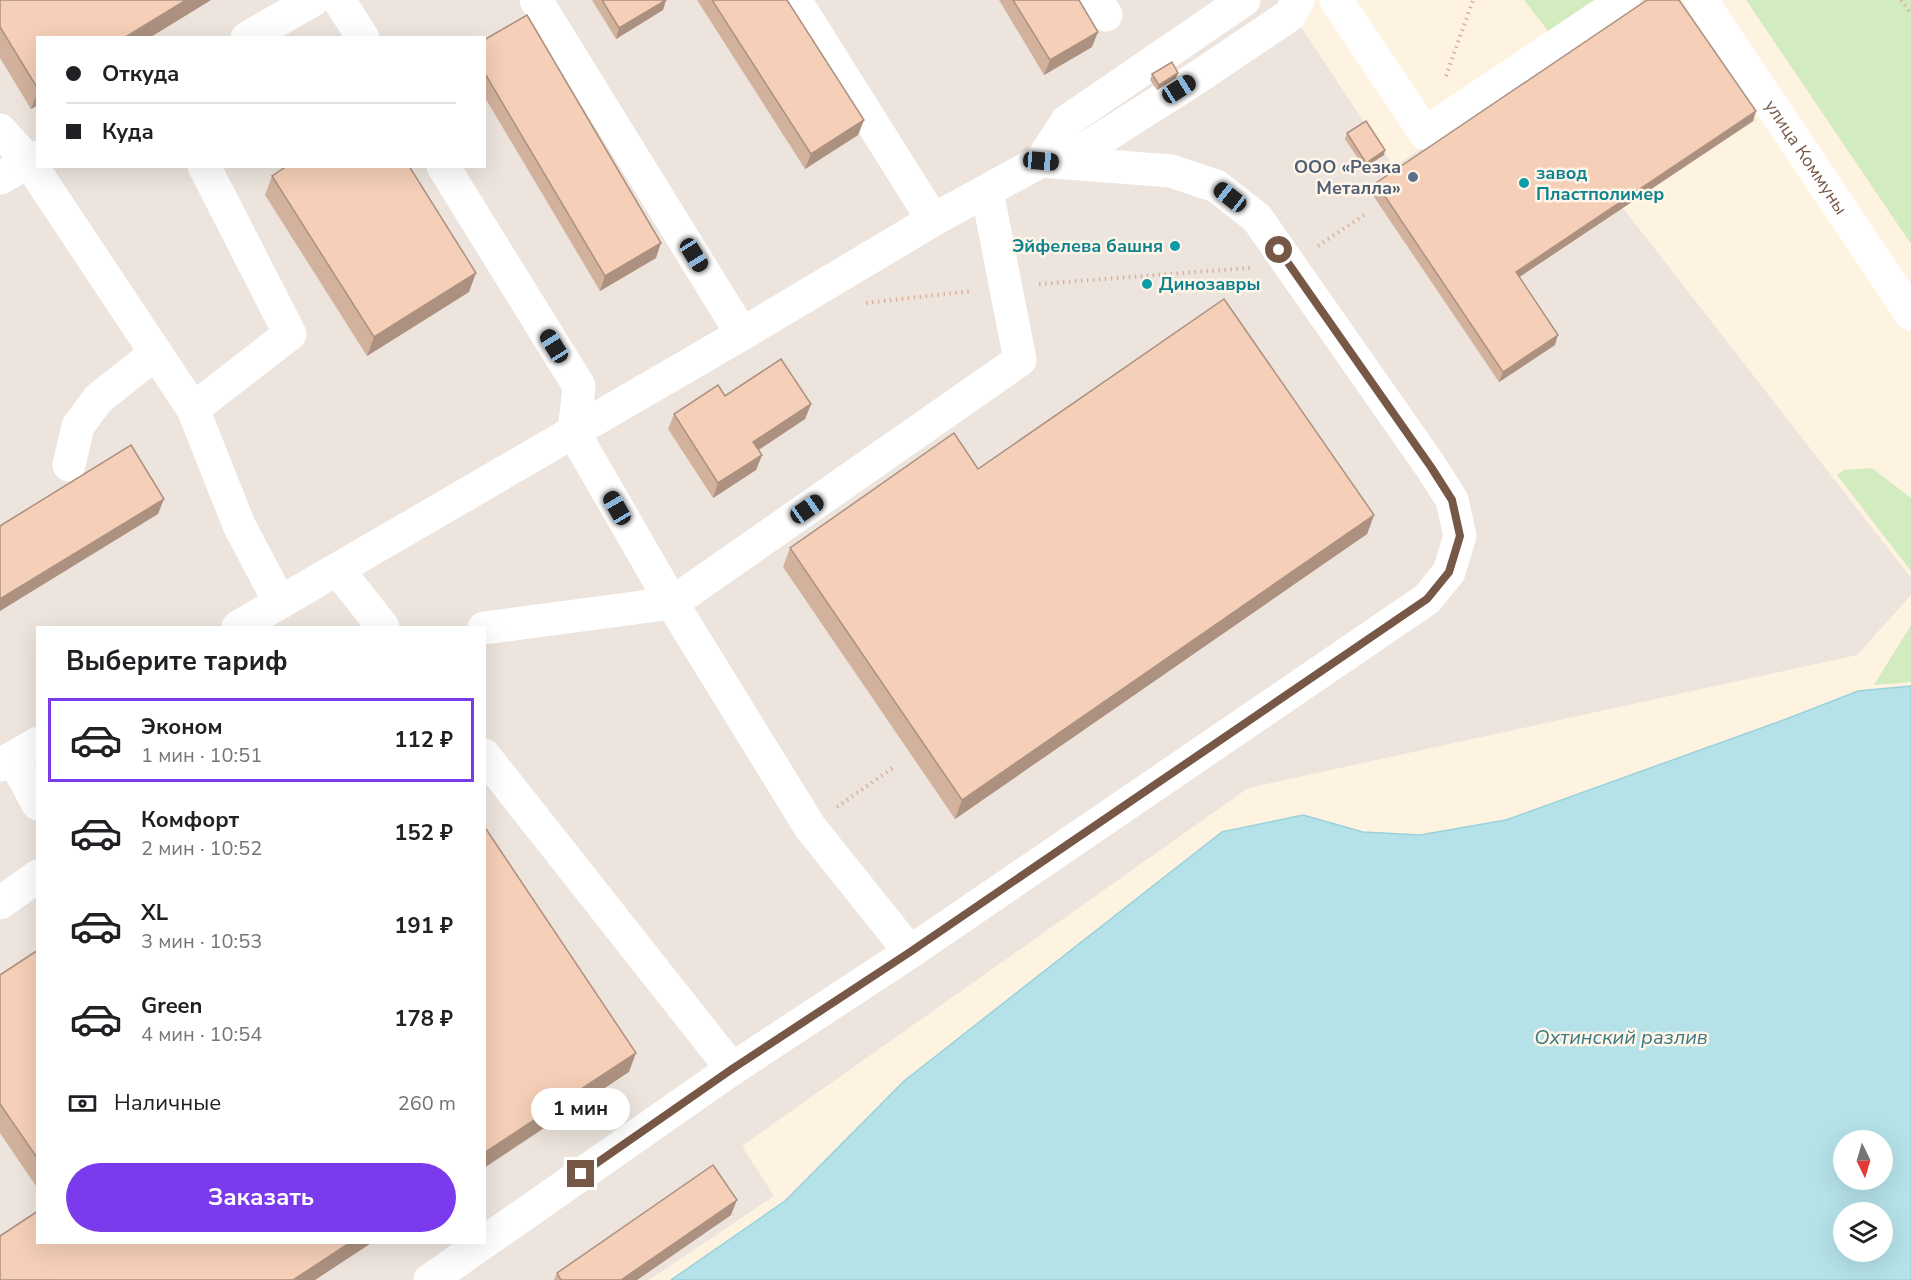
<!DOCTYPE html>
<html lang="ru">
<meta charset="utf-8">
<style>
body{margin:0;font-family:"Nunito Sans",sans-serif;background:#f2f2f2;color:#202124;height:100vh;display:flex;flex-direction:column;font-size:22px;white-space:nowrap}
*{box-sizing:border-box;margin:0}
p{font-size:20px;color:#757577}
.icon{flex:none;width:33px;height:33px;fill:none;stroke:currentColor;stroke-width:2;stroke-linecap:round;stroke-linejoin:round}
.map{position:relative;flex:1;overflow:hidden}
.panel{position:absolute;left:36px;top:626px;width:450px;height:618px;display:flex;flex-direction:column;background:#fff;border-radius:0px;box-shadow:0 6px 24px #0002}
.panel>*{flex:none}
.top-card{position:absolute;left:36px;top:36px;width:450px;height:132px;border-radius:0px;box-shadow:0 6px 24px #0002;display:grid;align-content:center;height:132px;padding:0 30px;background:#fff}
.needle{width:39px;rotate:175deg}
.buttons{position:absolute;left:1833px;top:1130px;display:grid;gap:12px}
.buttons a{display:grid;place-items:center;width:60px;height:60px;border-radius:50%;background:#fff;box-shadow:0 6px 24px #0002;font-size:30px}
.end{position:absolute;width:27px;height:27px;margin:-14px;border:8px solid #775746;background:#fff;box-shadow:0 0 0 3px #fff}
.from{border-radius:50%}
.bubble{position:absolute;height:42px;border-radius:21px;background:#fff;box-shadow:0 6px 24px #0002;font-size:20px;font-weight:700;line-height:42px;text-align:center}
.car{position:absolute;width:18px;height:36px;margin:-18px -9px;border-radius:8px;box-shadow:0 0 4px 2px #0007;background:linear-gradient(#222 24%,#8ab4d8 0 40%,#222 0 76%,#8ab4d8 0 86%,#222 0)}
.top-card b{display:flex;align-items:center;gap:21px;height:57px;font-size:22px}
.top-card b+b{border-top:2px solid #e0e0e0}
.top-card i{width:15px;height:15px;background:#202124}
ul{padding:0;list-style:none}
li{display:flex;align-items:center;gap:18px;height:84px;margin:0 12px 9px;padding:0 18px;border:3px solid transparent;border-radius:0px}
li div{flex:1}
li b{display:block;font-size:22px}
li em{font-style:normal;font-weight:700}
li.selected{border-color:#7c3aed}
li>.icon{width:54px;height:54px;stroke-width:1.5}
h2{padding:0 30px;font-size:27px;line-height:72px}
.pay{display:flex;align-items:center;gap:15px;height:66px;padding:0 30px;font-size:22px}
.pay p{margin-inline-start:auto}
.cta{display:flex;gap:12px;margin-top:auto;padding:12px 30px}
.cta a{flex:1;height:69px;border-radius:36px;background:#7c3aed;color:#fff;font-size:24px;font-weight:700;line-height:69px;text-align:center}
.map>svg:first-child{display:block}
</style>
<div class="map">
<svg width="1911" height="1280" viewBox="0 0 1911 1280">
<rect width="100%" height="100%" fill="#fef2e1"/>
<path fill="#ece4dd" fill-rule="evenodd" d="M0,0h1283l111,167 249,-167h30l83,120 -133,88 288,370v17l-54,60 -609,133 -506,358 32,50 -125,84h-649zM38,38h446v128h-446zM38,627h446v615h-446z"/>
<path fill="#d2ecbf" d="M1524,0h87l-59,36z
M1746,0h165v244z
M1872,468l39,30v73l-74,-96 7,-5z
M1911,625v57l-37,3z"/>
<path fill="#b4e2e8" stroke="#9ad2db" stroke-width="1.5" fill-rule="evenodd" d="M1911,686v594h-1240l114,-79 119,-120 318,-249 81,-17 60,17 57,3 86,-15 283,-102 69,-27zM1844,1140h38v39h-38zM1844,1212h38v39h-38z"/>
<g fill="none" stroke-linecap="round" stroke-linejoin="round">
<path stroke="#dab29a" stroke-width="4" stroke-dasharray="1.5 4.5" stroke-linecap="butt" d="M1901,0l10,14
M1446,76l27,-76
M1318,246l49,-33
M1039,284l211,-16
M866,303l106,-12
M837,807l57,-40"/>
<g stroke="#fff" stroke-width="33">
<path d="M339,0l24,38"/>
<path d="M536,0l206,334"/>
<path d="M795,0l138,220"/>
<path d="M1096,0l10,15"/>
<path d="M1336,0l89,133 199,-133"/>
<path id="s1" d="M1701,0l210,314"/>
<path d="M247,38l66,-38"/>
<path d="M0,130l29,32 164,247 46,116 41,78"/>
<path d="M1041,161l26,-40 177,-121"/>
<path d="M443,166l136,220 -5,47 98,170 138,224 100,125"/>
<path d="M0,178l38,-21"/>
<path d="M193,409l97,-75 -86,-168"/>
<path d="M69,465l9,-39 20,-27 58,-46"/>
<path d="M338,570l45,57"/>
<path d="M238,627l504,-293 191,-114 108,-59 44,-12 113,-72 92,-62 8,-15"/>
<path d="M484,628l188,-25 348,-243 -33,-169"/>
<path d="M484,755l248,314"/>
<path d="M13,758l25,46"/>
<path d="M0,765l38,-22"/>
<path d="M0,903l38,-27"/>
<path d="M430,1280l302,-211 178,-117 517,-353 22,-27 11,-36 -8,-36 -21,-33 -174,-249 -41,-32 -45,-15 -130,-10"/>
</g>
</g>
<path fill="#d3b29d" d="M0,0h211l-62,38h-111v67l-7,4 -31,-51z
M592,0h74l-3,10 -47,29z
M697,0h90l77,120 -6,15 -53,34z
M999,0h80l13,47 -48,28z
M484,40l172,218 -56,33 -116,-195z
M1178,73l-2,5 -19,12 -7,-10 2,-6z
M1753,121l-234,156 36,68 -56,37 -127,-188 4,-11z
M1347,133l37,22 -20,13 -19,-29z
M281,166h128l60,126 -102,64 -102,-161 7,-19 11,-7z
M725,396l86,8 -6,15 -47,31 4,5 -6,15 -43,28 -45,-69 6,-15z
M978,469l396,46 -7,19 -412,285 -172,-252 7,-19z
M38,950v239l-38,-56v-158z
M731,1215l-94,65h-83l3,-7z"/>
<path fill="#ac9180" d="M186,0h25l-62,38h-25z
M666,0l-3,10 -47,29 3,-11z
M1098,32l-6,15 -48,28 6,-15z
M1178,73l-2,5 -19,12 2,-5z
M38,91v14l-7,4z
M1756,111l-3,10 -241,161 4,-10z
M864,120l-6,15 -53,34 6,-15z
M1385,150l-1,5 -20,13 2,-5z
M661,243l-5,15 -56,33 5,-15z
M476,273l-7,19 -102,64 7,-19z
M1558,335l-3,10 -56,37 4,-10z
M811,404l-6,15 -57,38 5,-15z
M762,455l-6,15 -43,28 5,-15z
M164,499l-6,15 -158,97v-12z
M1374,515l-7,19 -412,285 7,-19z
M636,1053l-7,19 -145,96v-15z
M737,1200l-6,15 -94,65h-16z
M351,1242h22l-58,38h-22z"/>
<path fill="#f5cfb7" stroke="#ac9180" stroke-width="1.5" d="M0,0h186l-62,38h-86v51l-38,-62z
M602,0h64l-47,28z
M712,0h75l77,120 -53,34z
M1013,0h66l19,32 -48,28z
M1647,0h32l77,111 -240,161 42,63 -55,37 -127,-189z
M527,15l134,228 -56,33 -121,-204v-32z
M1172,62l6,11 -19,12 -7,-11z
M1366,121l19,29 -19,13 -19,-30z
M287,166h122l67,107 -102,64 -102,-161z
M1224,299l150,216 -412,285 -172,-252 164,-115 24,36z
M781,359l30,45 -58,38 9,13 -44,28 -44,-69 44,-29 7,11z
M131,445l33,54 -164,100v-73z
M484,826l152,227 -152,100z
M38,950v209l-38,-55v-129z
M713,1165l24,35 -116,80h-60l-4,-7z
M38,1211v31h313l-58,38h-293v-44z"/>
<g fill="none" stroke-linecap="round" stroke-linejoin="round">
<path stroke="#775746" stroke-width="8" d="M581,1174l151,-105 178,-117 517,-353 22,-27 11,-36 -8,-36 -21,-33 -152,-217"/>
</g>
<circle fill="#5c6f8a" stroke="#fff6e9" stroke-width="2" cx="1413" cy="177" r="6"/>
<g fill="#0f9aa8" stroke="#fff6e9" stroke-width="2">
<circle cx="1524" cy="183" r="6"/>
<circle cx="1175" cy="246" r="6"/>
<circle cx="1147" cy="284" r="6"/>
</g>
<g text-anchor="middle" stroke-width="5" stroke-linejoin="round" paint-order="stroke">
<g font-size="18" fill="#775746" stroke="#fff6e9">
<text dy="6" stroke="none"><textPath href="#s1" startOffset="189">улица Коммуны</textPath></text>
</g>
<g font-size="18" font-weight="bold" fill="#4e5e75" stroke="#fff6e9" text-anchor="end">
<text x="1401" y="173">ООО «Резка<tspan x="1401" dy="21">Металла»</tspan></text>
</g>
<g font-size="18" font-weight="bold" fill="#0d838f" stroke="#fff6e9" text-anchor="start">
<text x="1536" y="179">завод<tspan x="1536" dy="21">Пластполимер</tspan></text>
<text x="1163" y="252" text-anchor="end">Эйфелева башня</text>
<text x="1159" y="290">Динозавры</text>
</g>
<g font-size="20" font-style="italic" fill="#3b7a84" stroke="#fff6e9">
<text x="1621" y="1044">Охтинский разлив</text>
</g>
</g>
</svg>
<div class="buttons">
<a><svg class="needle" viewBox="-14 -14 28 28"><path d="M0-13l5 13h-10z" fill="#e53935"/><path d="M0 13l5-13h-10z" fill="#757577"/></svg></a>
<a><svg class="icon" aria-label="layers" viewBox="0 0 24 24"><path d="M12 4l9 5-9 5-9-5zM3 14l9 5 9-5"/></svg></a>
</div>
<i class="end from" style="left:1279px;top:250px"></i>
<i class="end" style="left:581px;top:1174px"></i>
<div class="bubble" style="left:531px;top:1088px;width:99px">1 мин</div>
<i class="car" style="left:1179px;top:89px;rotate:58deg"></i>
<i class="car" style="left:1041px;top:161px;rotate:95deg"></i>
<i class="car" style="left:1230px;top:197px;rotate:308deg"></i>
<i class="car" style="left:694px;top:255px;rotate:148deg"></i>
<i class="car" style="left:554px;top:346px;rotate:328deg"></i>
<i class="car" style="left:617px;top:508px;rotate:330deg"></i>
<i class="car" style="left:807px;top:509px;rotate:55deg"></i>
<div class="top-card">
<b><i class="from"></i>Откуда</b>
<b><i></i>Куда</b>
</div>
<section class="panel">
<h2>Выберите тариф</h2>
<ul>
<li class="selected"><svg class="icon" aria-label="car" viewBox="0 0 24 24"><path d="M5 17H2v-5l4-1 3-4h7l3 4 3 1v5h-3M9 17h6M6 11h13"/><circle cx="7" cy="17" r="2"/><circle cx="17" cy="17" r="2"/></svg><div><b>Эконом</b><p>1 мин · 10:51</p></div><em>112 ₽</em></li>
<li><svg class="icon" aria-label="car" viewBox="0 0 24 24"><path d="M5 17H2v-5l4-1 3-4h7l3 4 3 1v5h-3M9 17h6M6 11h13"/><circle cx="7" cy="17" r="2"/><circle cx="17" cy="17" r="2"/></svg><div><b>Комфорт</b><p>2 мин · 10:52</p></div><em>152 ₽</em></li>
<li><svg class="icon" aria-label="car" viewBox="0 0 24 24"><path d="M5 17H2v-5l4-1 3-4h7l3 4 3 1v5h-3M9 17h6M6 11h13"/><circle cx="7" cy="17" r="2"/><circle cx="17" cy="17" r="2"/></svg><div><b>XL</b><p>3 мин · 10:53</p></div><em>191 ₽</em></li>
<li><svg class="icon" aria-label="car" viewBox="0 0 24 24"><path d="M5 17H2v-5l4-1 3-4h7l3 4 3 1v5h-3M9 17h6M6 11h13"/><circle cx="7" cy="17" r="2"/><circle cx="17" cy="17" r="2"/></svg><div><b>Green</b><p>4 мин · 10:54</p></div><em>178 ₽</em></li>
</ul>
<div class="pay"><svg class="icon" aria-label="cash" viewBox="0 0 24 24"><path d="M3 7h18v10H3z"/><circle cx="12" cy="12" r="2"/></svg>Наличные<p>260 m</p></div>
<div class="cta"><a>Заказать</a></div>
</section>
</div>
